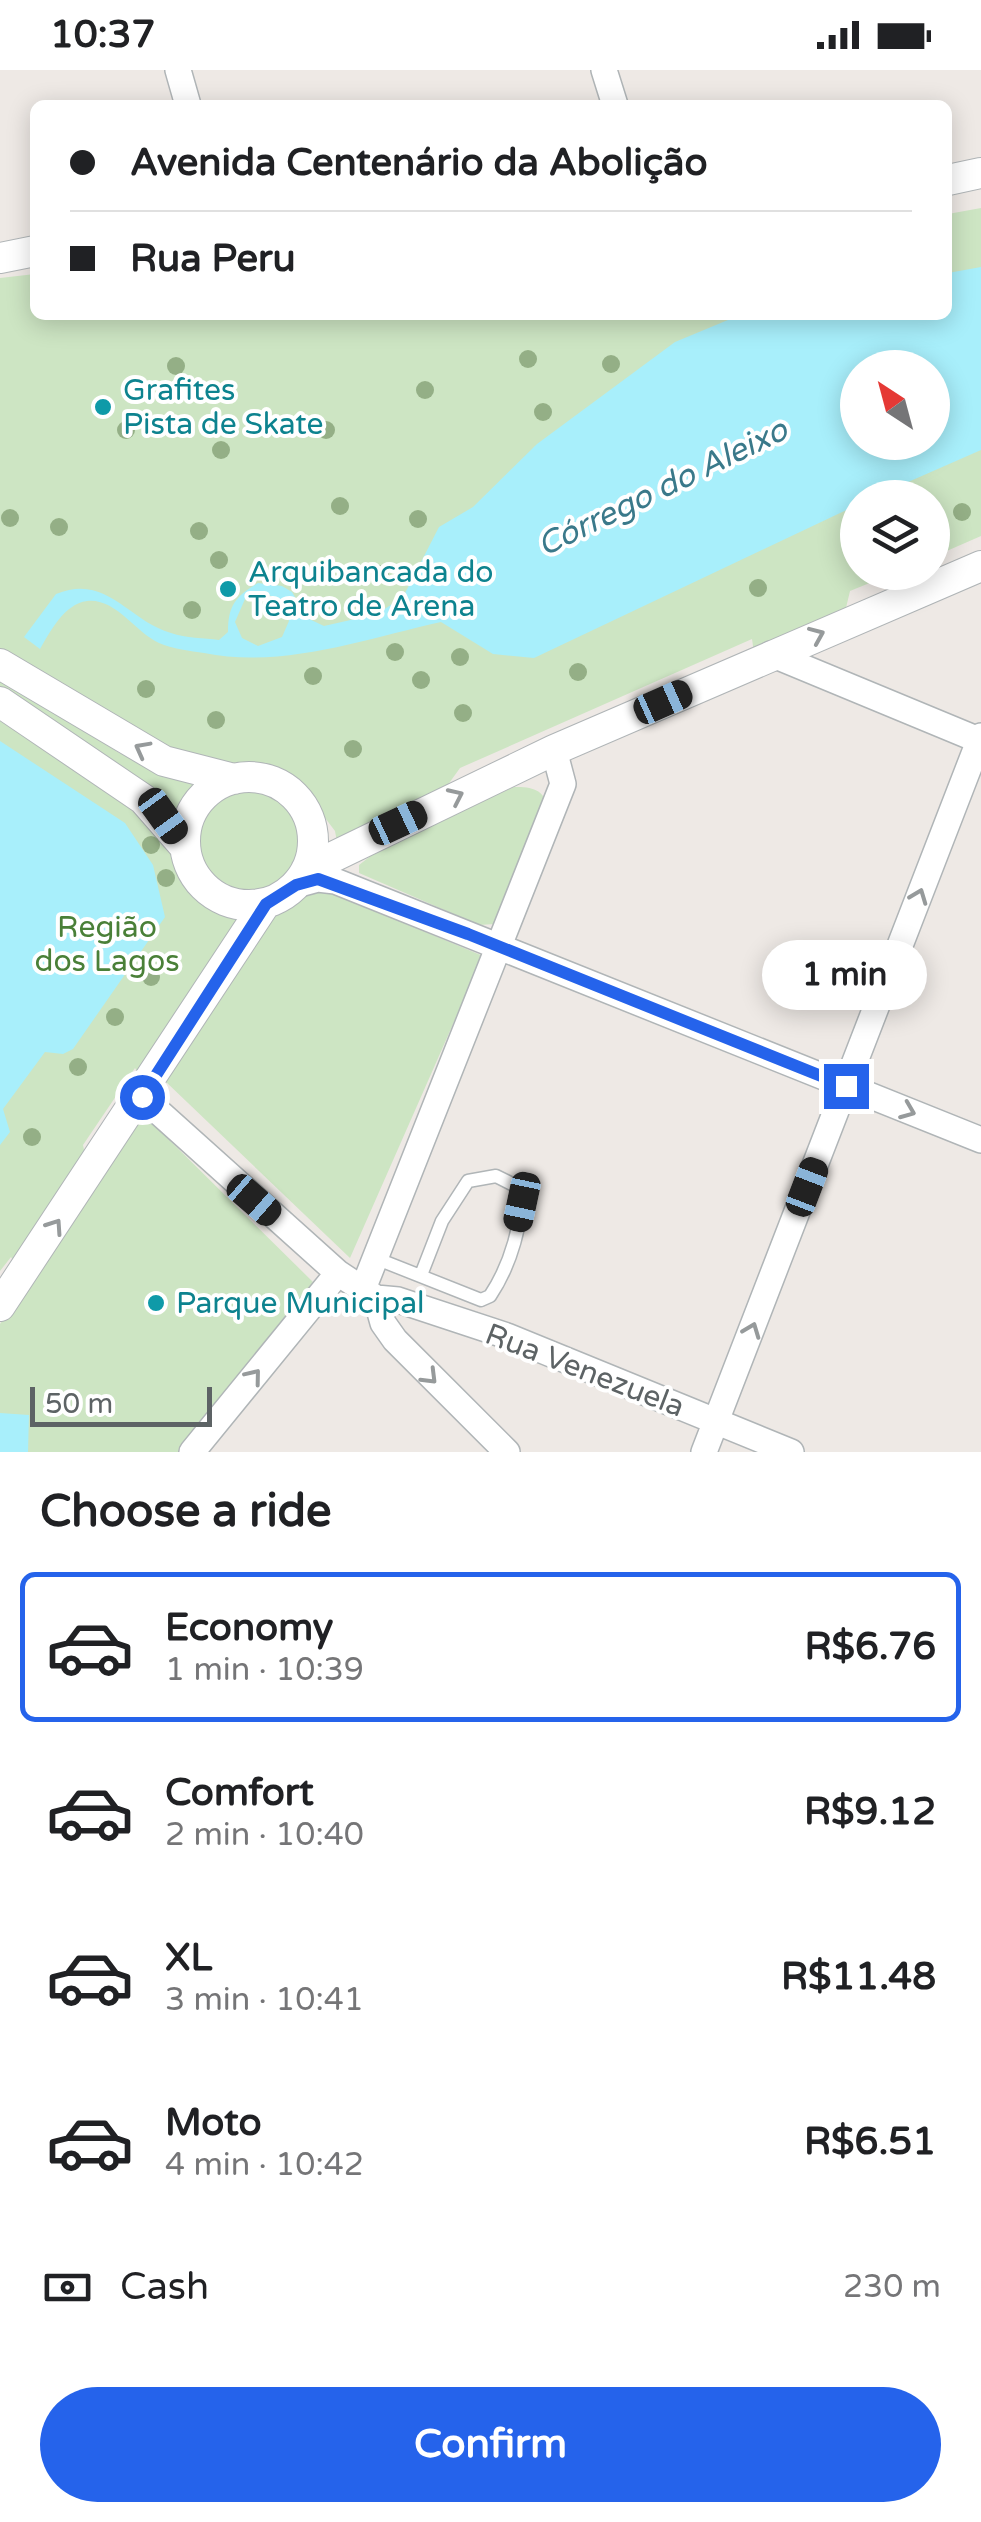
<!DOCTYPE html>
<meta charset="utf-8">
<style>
body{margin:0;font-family:"Varela Round",sans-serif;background:#f2f2f2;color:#202124;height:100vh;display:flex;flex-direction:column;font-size:38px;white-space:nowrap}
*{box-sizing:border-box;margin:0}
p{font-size:32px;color:#757577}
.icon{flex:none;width:55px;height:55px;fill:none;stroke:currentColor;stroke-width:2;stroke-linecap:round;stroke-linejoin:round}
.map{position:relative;height:1382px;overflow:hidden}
.drawer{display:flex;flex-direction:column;background:#fff;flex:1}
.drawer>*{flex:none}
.guide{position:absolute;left:30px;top:30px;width:922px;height:220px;border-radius:15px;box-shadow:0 5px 25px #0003;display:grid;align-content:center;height:220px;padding:0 40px;background:#fff}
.needle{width:65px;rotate:324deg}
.fabs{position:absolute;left:840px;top:280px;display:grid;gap:20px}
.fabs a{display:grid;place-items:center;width:110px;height:110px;border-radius:50%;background:#fff;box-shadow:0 5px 25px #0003;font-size:50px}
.scale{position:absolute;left:30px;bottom:25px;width:182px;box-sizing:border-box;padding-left:10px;border:5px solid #5d6365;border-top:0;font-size:28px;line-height:35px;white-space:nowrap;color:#5d6365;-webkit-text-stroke:8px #fff;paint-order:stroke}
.end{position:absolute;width:45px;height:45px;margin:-22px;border:12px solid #2563eb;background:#fff;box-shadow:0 0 0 5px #fff}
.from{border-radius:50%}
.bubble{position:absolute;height:70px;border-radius:35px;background:#fff;box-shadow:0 5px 25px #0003;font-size:32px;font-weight:700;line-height:70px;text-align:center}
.car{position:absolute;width:30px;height:60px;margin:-30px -15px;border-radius:12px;box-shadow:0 0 8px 2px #0007;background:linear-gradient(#222 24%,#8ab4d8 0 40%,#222 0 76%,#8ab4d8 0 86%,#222 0)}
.guide b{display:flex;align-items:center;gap:35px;height:95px;font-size:38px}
.guide b+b{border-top:2px solid #e0e0e0}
.guide i{width:25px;height:25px;background:#202124}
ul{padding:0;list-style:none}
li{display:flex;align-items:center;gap:30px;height:150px;margin:0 20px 15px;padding:0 20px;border:5px solid transparent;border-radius:15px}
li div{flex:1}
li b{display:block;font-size:38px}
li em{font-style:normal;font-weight:700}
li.selected{border-color:#2563eb}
li>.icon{width:90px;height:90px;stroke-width:1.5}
h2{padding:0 40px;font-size:45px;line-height:120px}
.pay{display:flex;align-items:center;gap:25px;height:110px;padding:0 40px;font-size:38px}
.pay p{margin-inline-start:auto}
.action{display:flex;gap:20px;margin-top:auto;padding:20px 40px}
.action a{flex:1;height:115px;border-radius:60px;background:#2563eb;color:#fff;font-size:40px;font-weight:700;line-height:115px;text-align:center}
.status{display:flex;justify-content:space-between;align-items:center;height:70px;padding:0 50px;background:#fff;direction:ltr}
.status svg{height:28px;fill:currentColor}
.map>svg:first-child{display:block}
</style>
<div class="status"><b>10:37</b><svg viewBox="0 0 49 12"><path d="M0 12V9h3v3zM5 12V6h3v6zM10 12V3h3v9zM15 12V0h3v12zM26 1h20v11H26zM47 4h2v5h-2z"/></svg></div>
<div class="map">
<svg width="981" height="1382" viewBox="0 0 981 1382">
<rect width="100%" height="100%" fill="#eee9e5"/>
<path fill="#cde5c3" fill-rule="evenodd" d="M981,138v328l-48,21 -1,-59h-74v74l36,1 -44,18 -5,21 -91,41 -2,-14 -292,129 -18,25 -105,49 -2,-11 -22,-29 -21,-17 -18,-9 -73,-9 -201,-117v-372l35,-4v41h913v-101zM858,298h74v74h-74z
M0,605l119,78 86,29 -23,35 -22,-23 -160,-104z
M0,646l150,99 24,29 33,56 21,14 22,3 -108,162 -7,-11 -52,77 5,24 -69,102 -8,-14 -11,14z
M514,717c19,0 29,2 35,21l-54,116 -16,1 -120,-52v-8l27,-21z
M194 772a54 54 0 1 1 108 0a54 54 0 1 1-108 0Z
M318,817l165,69 -133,302 -185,-177 106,-167z
M143,1044l170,168 -131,170h-182v-128z"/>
<path fill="#a8effb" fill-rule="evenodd" d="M981,197v183l-107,47 -16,1 -1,7 -323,153 -41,-4 -52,-32c-76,17 -159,47 -237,31 -13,-2 -32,-4 -45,-10 -24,-11 -43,-45 -72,-42 -23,3 -37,31 -47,48l-16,-12 32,-43c51,-21 71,26 115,39 15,5 33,5 48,7l9,-8c0,-27 8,-36 30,-49l24,3 10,6 15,26 17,8 53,-12 26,-17 36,-70 34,-20 64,-63 138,-102 65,-27h208v-42zM858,298h74v74h-74zM261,523l17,5 11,23 -7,16 -24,9 -16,-8 -7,-16 10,-23z
M0,671l125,82 28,42 12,52 -92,132 -10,5 -18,-2 -42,57 7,23 -10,13z
M0,1343l29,2 -1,37h-28z"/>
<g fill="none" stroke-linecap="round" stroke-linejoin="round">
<g stroke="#b0b5b7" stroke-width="15">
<path id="service" d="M375,1188l106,42 9,-4c18,-27 38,-79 26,-110l-20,-10 -28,5 -26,40 -21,54"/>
</g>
<g stroke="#b0b5b7" stroke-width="28">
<path id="minor" d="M178,0l10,35
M604,0l11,35
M771,584l210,87
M296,815l22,-6 17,2 646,259
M142,1027l196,176 38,25 7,25 12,17 112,112
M363,1219l200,-505 -9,-34
M376,1228l22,2 109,36 284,116
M192,1382l146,-179
M704,1382l277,-716"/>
</g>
<g stroke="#b0b5b7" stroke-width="32">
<path id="tertiary" d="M948,110l33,-7
M0,188l35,-7
M0,594l164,97 70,18
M0,632l143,97 41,47
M185 771a64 64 0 1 1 128 0a64 64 0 1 1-128 0Z
M306,800l248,-120 427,-184
M0,1236l265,-402"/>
</g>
<use href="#service" stroke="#fff" stroke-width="12"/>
<use href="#minor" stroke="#fff" stroke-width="25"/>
<use href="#tertiary" stroke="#fff" stroke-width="30"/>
</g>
<g fill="#94af86">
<circle cx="528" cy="289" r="9"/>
<circle cx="611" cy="294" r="9"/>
<circle cx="176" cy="296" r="9"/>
<circle cx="425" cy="320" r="9"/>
<circle cx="543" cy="342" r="9"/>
<circle cx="126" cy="360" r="9"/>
<circle cx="326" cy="360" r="9"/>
<circle cx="221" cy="380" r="9"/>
<circle cx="340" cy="436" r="9"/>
<circle cx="962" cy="442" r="9"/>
<circle cx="10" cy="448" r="9"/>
<circle cx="418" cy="449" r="9"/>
<circle cx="59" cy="457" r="9"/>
<circle cx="199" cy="461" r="9"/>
<circle cx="219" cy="490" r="9"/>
<circle cx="380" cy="504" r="9"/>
<circle cx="758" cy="518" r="9"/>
<circle cx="192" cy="540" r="9"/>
<circle cx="395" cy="582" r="9"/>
<circle cx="460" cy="587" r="9"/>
<circle cx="578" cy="602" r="9"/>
<circle cx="313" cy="606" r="9"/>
<circle cx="421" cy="610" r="9"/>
<circle cx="146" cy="619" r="9"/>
<circle cx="463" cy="643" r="9"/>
<circle cx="216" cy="650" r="9"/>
<circle cx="353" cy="679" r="9"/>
<circle cx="151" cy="775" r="9"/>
<circle cx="166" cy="808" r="9"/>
<circle cx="151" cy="907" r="9"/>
<circle cx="115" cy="947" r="9"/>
<circle cx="78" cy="997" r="9"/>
<circle cx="32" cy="1067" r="9"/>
</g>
<defs><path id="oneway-chevron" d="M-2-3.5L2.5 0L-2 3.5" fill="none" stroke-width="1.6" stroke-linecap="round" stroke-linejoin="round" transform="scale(2.5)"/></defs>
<g stroke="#969a9b">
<use href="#oneway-chevron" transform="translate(817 565) rotate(-23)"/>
<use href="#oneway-chevron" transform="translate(142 679) rotate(-152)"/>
<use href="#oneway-chevron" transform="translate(456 726) rotate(-25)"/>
<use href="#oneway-chevron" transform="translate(919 826) rotate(-69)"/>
<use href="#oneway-chevron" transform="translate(908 1041) rotate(22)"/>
<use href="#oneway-chevron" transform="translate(55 1156) rotate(-56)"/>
<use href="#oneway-chevron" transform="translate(752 1260) rotate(-69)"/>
<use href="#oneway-chevron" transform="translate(254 1306) rotate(-51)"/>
<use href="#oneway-chevron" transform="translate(430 1307) rotate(45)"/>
</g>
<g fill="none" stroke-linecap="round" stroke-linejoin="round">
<path stroke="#2563eb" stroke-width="12" d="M142,1027l124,-193 30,-19 22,-6 150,55 378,152"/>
</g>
<g fill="#0f9aa8" stroke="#fff" stroke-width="4">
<circle cx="103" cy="337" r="10"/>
<circle cx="228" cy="519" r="10"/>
<circle cx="156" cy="1233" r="10"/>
</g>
<g text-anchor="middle" stroke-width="8" stroke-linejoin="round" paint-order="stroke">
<g font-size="30" fill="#0d838f" stroke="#fff" text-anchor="start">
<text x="123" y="330">Grafites<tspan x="123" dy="34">Pista de Skate</tspan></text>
<text x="248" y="512">Arquibancada do<tspan x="248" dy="34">Teatro de Arena</tspan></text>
<text x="176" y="1243">Parque Municipal</text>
</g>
<g font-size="30" fill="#4a8038" stroke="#fff">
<text x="107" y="867">Região<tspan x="107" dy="34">dos Lagos</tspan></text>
</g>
<g font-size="30" fill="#5d6365" stroke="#fff">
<text transform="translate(585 1300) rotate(21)" y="10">Rua Venezuela</text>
</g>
<g font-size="32" font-style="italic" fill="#3a798a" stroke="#fff">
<text transform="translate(662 417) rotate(-26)" y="11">Córrego do Aleixo</text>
</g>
</g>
</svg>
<div class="fabs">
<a><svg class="needle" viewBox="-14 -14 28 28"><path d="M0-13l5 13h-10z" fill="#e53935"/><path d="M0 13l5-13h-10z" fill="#757577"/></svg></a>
<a><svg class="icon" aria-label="layers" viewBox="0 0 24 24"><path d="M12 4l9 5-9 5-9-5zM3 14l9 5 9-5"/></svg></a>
</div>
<div class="scale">50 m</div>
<i class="end from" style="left:142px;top:1027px"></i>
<i class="end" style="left:846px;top:1016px"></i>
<div class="bubble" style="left:762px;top:870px;width:165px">1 min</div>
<i class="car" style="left:663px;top:632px;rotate:66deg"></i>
<i class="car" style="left:163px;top:746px;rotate:144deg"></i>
<i class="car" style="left:398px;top:753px;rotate:65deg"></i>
<i class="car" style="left:807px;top:1117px;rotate:21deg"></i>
<i class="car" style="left:254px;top:1130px;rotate:131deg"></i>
<i class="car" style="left:522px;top:1132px;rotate:192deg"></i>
<div class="guide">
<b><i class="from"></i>Avenida Centenário da Abolição</b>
<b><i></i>Rua Peru</b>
</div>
</div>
<section class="drawer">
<h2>Choose a ride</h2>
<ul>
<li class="selected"><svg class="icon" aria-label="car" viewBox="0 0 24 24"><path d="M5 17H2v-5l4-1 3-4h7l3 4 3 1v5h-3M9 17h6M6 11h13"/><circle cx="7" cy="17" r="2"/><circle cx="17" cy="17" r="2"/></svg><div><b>Economy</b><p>1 min · 10:39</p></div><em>R$6.76</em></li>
<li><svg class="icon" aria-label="car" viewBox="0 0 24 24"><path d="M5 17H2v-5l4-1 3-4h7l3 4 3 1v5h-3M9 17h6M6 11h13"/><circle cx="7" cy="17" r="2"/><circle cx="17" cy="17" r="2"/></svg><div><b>Comfort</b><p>2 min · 10:40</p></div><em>R$9.12</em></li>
<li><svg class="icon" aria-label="car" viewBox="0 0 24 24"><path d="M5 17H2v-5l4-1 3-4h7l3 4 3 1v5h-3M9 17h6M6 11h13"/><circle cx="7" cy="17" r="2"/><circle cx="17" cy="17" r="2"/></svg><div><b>XL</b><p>3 min · 10:41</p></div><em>R$11.48</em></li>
<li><svg class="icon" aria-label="car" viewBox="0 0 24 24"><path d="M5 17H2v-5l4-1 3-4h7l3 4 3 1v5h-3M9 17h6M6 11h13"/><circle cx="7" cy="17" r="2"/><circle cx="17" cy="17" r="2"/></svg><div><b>Moto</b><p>4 min · 10:42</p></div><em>R$6.51</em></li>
</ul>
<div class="pay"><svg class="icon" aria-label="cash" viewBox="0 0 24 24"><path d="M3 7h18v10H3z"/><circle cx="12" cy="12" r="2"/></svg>Cash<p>230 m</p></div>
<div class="action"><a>Confirm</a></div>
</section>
